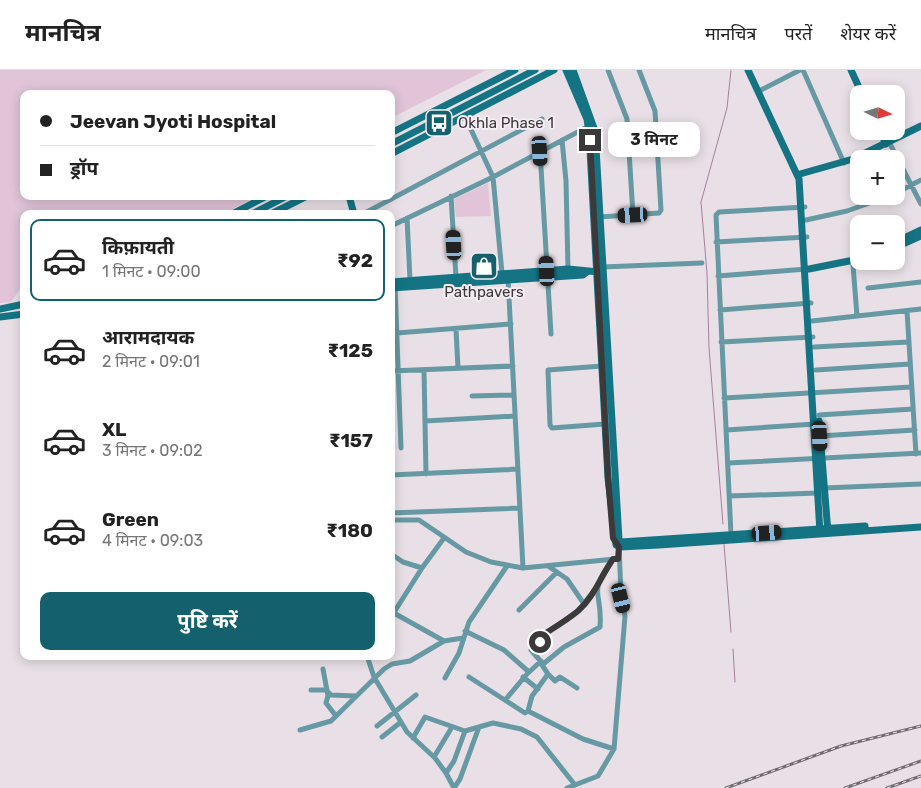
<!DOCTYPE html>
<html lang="hi">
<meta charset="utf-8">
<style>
body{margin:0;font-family:Rubik,"Noto Sans Devanagari",sans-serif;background:#f6f6f6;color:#222;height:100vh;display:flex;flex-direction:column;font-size:19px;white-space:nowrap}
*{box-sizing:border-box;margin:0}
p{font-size:16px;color:#767676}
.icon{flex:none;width:28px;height:28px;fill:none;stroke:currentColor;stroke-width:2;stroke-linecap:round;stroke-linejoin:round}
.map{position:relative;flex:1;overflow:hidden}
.sheet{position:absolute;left:20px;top:140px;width:375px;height:450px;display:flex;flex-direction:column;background:#fff;border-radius:10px;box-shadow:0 2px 12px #0003}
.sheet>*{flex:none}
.banner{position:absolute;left:20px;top:20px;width:375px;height:110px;border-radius:10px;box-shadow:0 2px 12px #0003;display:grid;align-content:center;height:110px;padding:0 20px;background:#fff}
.needle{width:32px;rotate:95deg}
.fabs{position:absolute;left:850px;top:15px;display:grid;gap:10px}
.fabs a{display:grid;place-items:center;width:55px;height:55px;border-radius:10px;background:#fff;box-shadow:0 2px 12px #0003;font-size:25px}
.end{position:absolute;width:22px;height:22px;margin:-11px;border:6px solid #3c393b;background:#fff;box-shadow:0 0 0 2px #fff}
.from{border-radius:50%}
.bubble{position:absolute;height:35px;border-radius:10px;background:#fff;box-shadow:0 2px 12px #0003;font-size:16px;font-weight:700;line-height:35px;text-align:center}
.car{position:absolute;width:15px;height:30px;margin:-15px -8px;border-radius:6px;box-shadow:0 0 4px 1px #0007;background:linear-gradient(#222 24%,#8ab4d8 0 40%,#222 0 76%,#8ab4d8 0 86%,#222 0)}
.banner b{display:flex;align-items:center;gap:18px;height:48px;font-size:19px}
.banner b+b{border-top:1px solid #e0e0e0}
.banner i{width:12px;height:12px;background:#222}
ul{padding:9px 0 0;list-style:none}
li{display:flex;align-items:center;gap:15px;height:82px;margin:0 10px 8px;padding:0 10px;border:2px solid transparent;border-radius:10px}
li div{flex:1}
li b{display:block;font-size:19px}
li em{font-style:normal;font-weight:700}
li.current{border-color:#14606c}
li>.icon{width:45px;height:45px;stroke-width:1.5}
.button{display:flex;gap:10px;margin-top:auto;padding:10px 20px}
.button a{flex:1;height:58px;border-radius:10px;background:#14606c;color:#fff;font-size:20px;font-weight:700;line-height:58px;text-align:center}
header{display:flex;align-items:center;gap:30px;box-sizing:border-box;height:70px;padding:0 25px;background:#fff;border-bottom:1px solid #e0e0e0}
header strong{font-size:24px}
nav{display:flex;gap:28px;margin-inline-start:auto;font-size:18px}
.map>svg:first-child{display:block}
</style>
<header>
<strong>मानचित्र</strong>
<nav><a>मानचित्र</a><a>परतें</a><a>शेयर करें</a></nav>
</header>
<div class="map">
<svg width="921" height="718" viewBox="0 0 921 718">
<rect width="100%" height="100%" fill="#e8e0e6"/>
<path fill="#e1c4d8" d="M0,0h486l-95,48v-24h-367v102h234l-35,18h-199v69l-13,19 -11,1z
M488,113l3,33 -35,1 -2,-18z"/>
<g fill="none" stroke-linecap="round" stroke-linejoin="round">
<path stroke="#a87f9c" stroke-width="1" d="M723,454l-14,-176 -2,-75 -6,-71 26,-94 4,-38
M724,474l7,88
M733,579l2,33"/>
<path stroke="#6699a3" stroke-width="5" d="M608,0l19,49 6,96
M803,0l41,93
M761,20l39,-20
M468,53l25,54 9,96
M562,70l4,41 2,88
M889,72l32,62
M540,81l11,183
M896,123l25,-13
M451,126l5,81
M363,144l179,-95
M599,147l60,-4 2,-3 -6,-99 -16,-41
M407,148l3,62
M806,150l41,-9 42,-15
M391,156l102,-49 96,-51
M716,172l91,-5
M853,195l4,51
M602,197l100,-4
M718,206l89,-7
M508,208l15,290
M395,215l6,163
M868,218l53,-6
M720,240l91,-7
M907,241l9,143
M812,251l109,-12
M456,259l2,39
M397,263l114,-9
M721,272l92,-5
M814,277l95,-5
M602,296l-54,4 2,55 2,3 53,-4
M424,300l2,104
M816,300l94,-6
M391,301l122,-5
M472,326l42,-1
M724,328l187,-11
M819,345l94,-6
M425,351l90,-5
M726,360l89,-6
M820,366l95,-6
M728,393l193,-10
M391,405l127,-6
M824,418l97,-4
M729,426l89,-3
M391,443l129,-5
M391,450h28l47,32 25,10 32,6 92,-9
M731,465l-15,-320 3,-3 86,-5
M391,484l12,8 19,6
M613,489c-27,36 -10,31 -13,68l-36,20 -22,18 6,9 -16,22 -4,15 55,28 31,10
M548,496l19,13 17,25
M519,540l38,-38
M392,542l52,29
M393,544l29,-46 22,-30
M465,561l39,19 25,22
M367,586l7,21 33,55 28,26 11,15 8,15 6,-9 19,-52
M543,594l-12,-14 9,-9 -1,-3 39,-27 18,-23
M323,599l5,27 -2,7 10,13
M548,604l7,7 5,-4 17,11
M469,607l56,36 3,-2
M523,607l15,12
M445,608l14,-25 10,-31 38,-56
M311,620h15l5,5 25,1
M506,629l21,-25 14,-13
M377,656l39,-31
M300,660l31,-9 53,-52 8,-5 18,-3 34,-20 19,-3
M382,667l19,-15
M413,668l12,-21 40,14 28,-8 28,6 16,8 38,48
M434,687l18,-30
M446,703l8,-12 11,-30
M567,718l31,-12 16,-27 11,-133 -4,-20 -2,-53"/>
<path stroke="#147484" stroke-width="7" d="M566,0l21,49 2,13 19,346 8,67 4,2 39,-2 262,-18
M573,0l22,61 24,409 2,2 244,-16
M748,0l51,109 21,354
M851,0l11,24
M880,61l6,13
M391,63l124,-63
M391,74l144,-74
M391,84l163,-84
M800,104l53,-15 68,-33
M349,126l5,18
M232,144l35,-18
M252,144l35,-18
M271,144l36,-18
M896,172l25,-12
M896,177l25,-11
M809,199l50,-10
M391,212l177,-13 31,3
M391,218l192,-13 4,-3
M0,239l24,-5
M0,247l24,-3
M819,351l9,112"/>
<g stroke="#706b6f" stroke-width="3">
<path id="rail" d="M726,718l115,-42 80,-20
M845,718l76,-27
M887,718l34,-12"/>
</g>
<use href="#rail" stroke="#f5edf3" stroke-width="1" stroke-dasharray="4" stroke-linecap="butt"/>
</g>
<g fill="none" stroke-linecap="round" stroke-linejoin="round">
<path stroke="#3c393b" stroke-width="6" d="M540,572l-2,-4c14,-9 28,-17 40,-27 16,-14 23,-35 35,-52h5l1,-12 -6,-9 -5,-60 -18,-338"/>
</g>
<defs>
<g id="bus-square" transform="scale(1.4375)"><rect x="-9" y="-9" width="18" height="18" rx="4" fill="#14606c" stroke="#f5edf3"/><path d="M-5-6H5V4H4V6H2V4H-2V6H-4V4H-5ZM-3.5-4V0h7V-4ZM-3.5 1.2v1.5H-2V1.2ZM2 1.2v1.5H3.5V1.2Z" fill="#fff"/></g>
<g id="shop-square" transform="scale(1.4375)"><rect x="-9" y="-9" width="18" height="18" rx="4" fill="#14606c" stroke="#f5edf3"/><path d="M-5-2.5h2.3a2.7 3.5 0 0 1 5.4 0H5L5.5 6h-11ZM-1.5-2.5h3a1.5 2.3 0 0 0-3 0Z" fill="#fff"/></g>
</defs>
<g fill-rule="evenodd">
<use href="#bus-square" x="439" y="53"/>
<use href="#shop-square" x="484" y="196"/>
</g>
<g text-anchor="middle" stroke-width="4" stroke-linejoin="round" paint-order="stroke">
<g font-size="15" fill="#3c393b" stroke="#f5edf3" text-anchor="start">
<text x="458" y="58">Okhla Phase 1</text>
<text x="484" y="227" text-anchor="middle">Pathpavers</text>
</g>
</g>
</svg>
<div class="fabs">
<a><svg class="needle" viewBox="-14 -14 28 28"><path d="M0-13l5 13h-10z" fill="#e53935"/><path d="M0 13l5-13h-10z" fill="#767676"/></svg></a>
<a>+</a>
<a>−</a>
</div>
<i class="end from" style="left:540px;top:572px"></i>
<i class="end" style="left:590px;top:70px"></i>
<div class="bubble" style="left:608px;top:52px;width:92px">3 मिनट</div>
<i class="car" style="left:540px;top:81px;rotate:176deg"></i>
<i class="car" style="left:633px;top:145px;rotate:267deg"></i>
<i class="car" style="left:454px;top:175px;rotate:357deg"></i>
<i class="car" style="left:547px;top:201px;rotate:357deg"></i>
<i class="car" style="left:820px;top:366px;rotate:177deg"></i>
<i class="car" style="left:767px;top:463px;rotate:86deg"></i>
<i class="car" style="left:621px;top:528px;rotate:166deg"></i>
<div class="banner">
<b><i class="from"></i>Jeevan Jyoti Hospital</b>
<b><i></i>ड्रॉप</b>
</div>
<section class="sheet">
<ul>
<li class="current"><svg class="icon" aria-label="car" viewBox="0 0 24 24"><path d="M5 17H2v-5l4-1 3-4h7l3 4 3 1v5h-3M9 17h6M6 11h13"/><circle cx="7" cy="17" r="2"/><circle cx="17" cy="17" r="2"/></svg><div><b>किफ़ायती</b><p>1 मिनट · 09:00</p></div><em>₹92</em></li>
<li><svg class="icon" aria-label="car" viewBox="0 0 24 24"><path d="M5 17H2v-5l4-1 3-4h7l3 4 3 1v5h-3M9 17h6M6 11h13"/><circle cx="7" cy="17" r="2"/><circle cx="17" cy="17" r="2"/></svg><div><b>आरामदायक</b><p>2 मिनट · 09:01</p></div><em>₹125</em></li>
<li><svg class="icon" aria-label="car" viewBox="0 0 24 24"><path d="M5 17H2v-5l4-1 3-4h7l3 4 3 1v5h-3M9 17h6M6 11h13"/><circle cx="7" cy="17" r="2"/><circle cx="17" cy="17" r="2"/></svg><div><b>XL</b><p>3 मिनट · 09:02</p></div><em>₹157</em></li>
<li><svg class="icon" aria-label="car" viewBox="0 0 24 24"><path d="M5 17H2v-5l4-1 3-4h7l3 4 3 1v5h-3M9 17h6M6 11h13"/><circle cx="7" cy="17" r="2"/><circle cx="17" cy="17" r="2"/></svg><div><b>Green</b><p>4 मिनट · 09:03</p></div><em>₹180</em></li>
</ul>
<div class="button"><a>पुष्टि करें</a></div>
</section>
</div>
